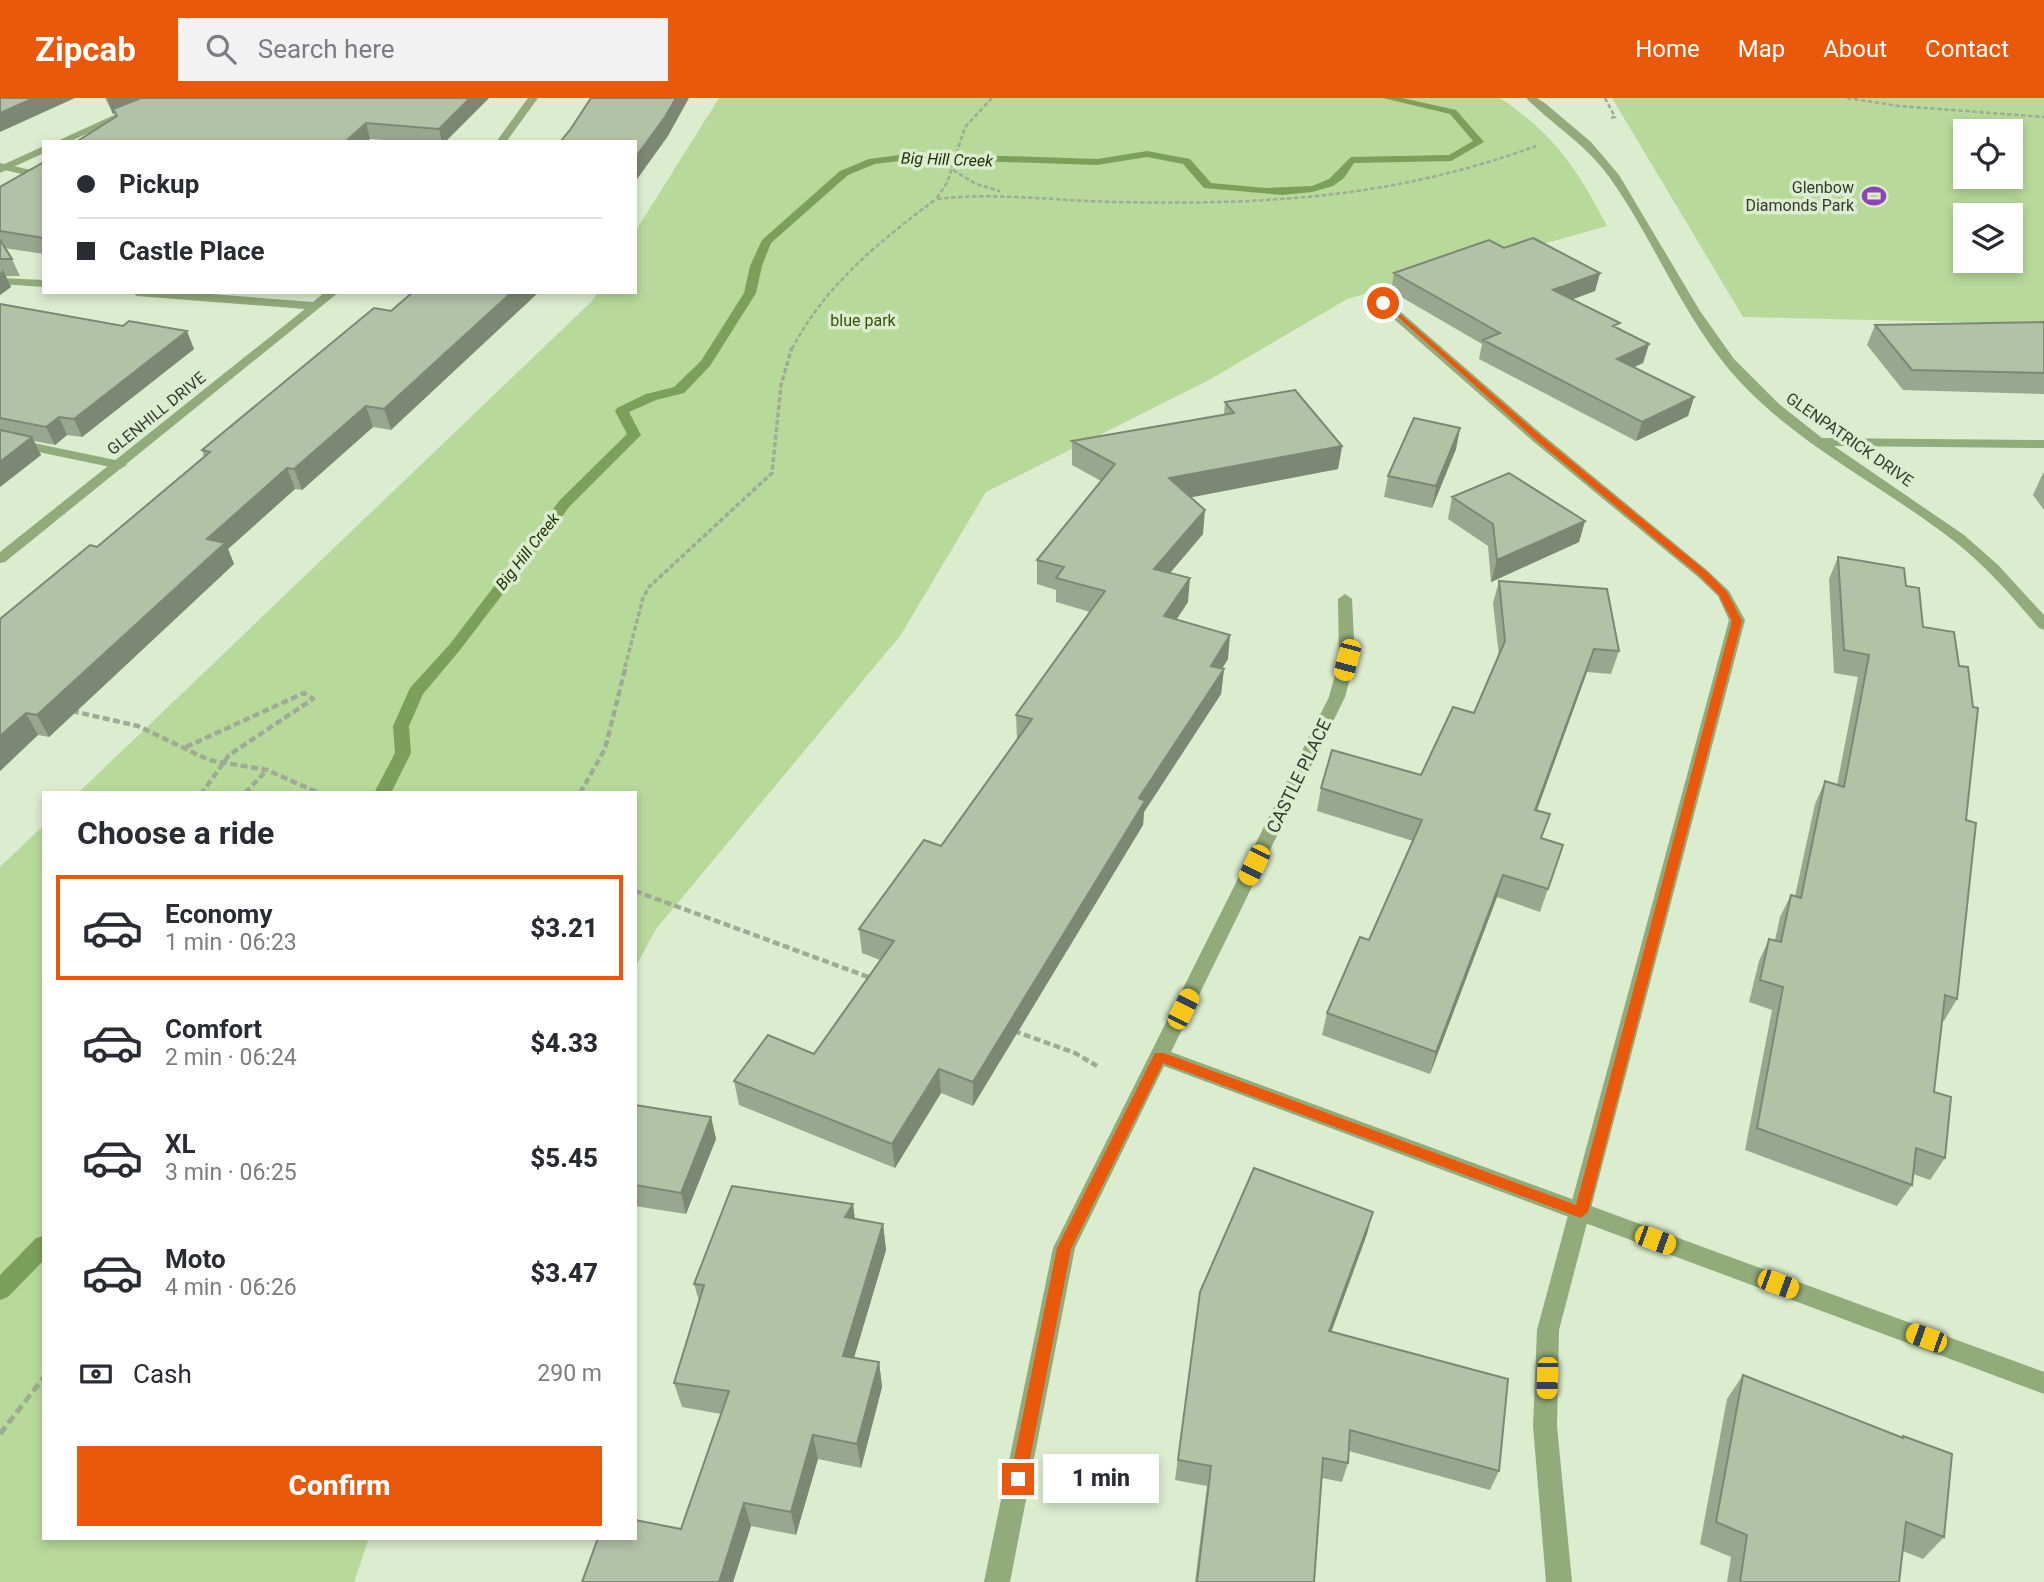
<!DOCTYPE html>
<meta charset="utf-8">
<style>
body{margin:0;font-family:Roboto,sans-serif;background:#f2f2f3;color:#2b2b33;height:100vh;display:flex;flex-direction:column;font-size:26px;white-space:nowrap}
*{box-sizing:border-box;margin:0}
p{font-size:23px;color:#7c7c81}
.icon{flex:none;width:38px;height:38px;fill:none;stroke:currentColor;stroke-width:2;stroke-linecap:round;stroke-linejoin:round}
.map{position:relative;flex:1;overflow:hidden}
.sheet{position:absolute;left:42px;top:693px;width:595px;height:749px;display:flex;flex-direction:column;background:#fff;border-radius:0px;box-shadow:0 4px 10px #0003}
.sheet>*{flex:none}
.banner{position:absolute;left:42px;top:42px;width:595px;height:154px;border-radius:0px;box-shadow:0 4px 10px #0003;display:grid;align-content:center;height:154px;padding:0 35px;background:#fff}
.tools{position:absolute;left:1953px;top:21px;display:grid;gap:14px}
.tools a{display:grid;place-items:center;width:70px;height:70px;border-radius:0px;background:#fff;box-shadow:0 4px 10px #0003;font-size:35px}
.end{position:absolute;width:32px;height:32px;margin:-16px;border:9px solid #ea580c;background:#fff;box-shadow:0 0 0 4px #fff}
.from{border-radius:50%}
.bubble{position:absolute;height:49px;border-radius:0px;background:#fff;box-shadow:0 4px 10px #0003;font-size:23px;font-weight:800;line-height:49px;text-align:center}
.car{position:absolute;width:21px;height:42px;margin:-21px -10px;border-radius:9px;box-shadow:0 0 5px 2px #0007;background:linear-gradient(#f5c518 24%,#345 0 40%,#f5c518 0 76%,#345 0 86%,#f5c518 0)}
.banner b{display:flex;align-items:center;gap:24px;height:66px;font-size:26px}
.banner b+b{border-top:2px solid #e1e1e2}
.banner i{width:18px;height:18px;background:#2b2b33}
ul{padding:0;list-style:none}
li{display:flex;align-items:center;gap:21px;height:105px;margin:0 14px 10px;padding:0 21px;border:4px solid transparent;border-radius:0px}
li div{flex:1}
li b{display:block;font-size:26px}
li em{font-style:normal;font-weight:800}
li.selected{border-color:#ea580c}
li>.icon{width:63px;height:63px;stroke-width:1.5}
h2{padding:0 35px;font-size:32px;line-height:84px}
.pay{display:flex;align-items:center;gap:18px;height:77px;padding:0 35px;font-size:26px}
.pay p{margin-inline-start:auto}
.cta{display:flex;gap:14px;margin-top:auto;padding:14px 35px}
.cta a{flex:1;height:80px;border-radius:0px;background:#ea580c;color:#fff;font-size:28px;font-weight:800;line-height:80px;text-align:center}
header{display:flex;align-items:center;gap:42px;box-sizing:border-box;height:98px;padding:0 35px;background:#ea580c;color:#fff}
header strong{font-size:33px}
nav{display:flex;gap:38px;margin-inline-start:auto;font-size:24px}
.search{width:490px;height:63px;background:#f2f2f3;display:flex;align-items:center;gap:18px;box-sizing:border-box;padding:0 24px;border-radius:0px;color:#7c7c81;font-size:26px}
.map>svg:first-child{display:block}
</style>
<header>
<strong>Zipcab</strong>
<div class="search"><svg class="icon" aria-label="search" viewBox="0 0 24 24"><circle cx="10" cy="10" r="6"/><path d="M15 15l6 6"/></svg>Search here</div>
<nav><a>Home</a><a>Map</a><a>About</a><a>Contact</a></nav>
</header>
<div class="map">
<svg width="2044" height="1484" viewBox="0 0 2044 1484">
<rect width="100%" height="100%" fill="#dceccf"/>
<path fill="#b7d999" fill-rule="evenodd" d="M719,0h781c54,36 78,72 107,128l-260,73 -138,81 -223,112 -86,144 -244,293 -21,39v-175h-557l513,-491 7,-10h37v-60z
M1612,0h432v226l-301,-7zM1965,33h46v46h-46zM1965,117h46v46h-46z
M44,727v713h325l-15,44h-354v-715z"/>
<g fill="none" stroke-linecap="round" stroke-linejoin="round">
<path fill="#7ba05a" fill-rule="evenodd" d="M1383,0h19l54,12 28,32 -33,19 -97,2 -10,15 -11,8 -21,6 -30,3 -78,-7 -21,-24 -36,-7 -50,8 -182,-6 -40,5 -27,11 -77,68 -9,23 -6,27 -46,73 -26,27 -28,7 -27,12 12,23 -71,71 -110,144 -37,44 -14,32 2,27 -20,40h-17l21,-40 -2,-27 17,-38 40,-44 110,-144 67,-66 -12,-23 2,-3 29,-14 28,-7 27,-26 43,-68 6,-27 12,-26 78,-69 29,-12 46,-6 182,6 50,-8 43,8 21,24 55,5 46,-2 17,-7 22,-22 98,-2 24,-14 -23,-27z
M44,1138v24l-36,37 -8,3v-25l36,-37z"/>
<path stroke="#9fab95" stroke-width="2.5" stroke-dasharray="4.5 2.5" stroke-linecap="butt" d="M992,0l-27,29 -18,56 -11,16c61,-7 120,2 181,3 149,3 277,-4 419,-56
M1605,0l10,19 -5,1
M1847,0l52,8 145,11
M953,72l23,14 24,7
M792,251c32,-63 88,-108 144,-150"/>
<path stroke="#9fab95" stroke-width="3.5" stroke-dasharray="5 2.5" stroke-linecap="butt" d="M625,569l18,-69 6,-11 123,-114 9,-88 11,-38"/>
<path stroke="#9fab95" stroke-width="4.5" stroke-dasharray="7 3.5" stroke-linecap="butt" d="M72,613l66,15 71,34 58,10 52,23
M186,649l118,-54 9,6 -84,56 -27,38
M245,695l22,-23
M580,695l25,-44 21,-84
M635,793l236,87
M1014,933l61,22 22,13"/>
<path stroke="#9fab95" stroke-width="5" stroke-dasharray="9 4.5" stroke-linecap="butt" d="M0,1336l44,-57"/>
<path fill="#91ab7b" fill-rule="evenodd" d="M0,65l44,10v6l-44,-10z
M1379,202h8l157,136 164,135 21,20 16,29 -186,710 -2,96 15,156h-26l-13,-156 4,-96 192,-710 -11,-24 -20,-19 -164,-135 -155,-136z
M0,338l120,25 7,4 -7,4 -120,-25z"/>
<path fill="#91ab7b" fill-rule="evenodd" d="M528,0h10l-32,44h-10z
M1526,0h11l9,6 45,38 28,33 81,136 34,48 45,45 43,34 222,2v8l-210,-2 130,89 34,30 46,50v15l-5,-2c-26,-31 -53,-62 -85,-87 -68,-53 -149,-92 -209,-154 -59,-61 -87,-141 -135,-209 -23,-33 -56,-52 -84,-80z
M134,8l8,2 -73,34h-14z
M44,48v7l-44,20v-7z
M0,180l44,2v7l-44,-3z
M131,194h54l128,10 12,-10h14l-334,270 -5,1v-11l305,-243 -168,-13z
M1345,496l7,5 3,61 -10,37 -174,355 873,320v22l-880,-328 -89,182 -65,334h-26l69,-334 276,-551 10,-37 -1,-61z"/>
</g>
<path fill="#99a78f" d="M105,0h384l-44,44h-38l-37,-3 -254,-22 -1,-4 -2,1z
M44,64v92l-40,-6 8,11 8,17h-14l5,11 -11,8v-108z
M1504,150l96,25 -5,18 -22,8 46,30 30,15 -6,19 -9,4 60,30 -6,19 -52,25 -157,-82 3,-15 -91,-53 3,-18z
M0,206l194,45 -112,88 -15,-2 -12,10 -21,-4 7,14 -41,32z
M374,210l17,122 -18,-3 -71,63 -7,-1 -67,60 6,15 -185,173 -11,-2 -38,36v-152l97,-72 107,-90 -2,-7z
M2044,224v72l-141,-4 -36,-45 8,-20z
M1225,304l117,44 -4,23 -147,28 12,37 -33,39 18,29 -12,18 52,39 -6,10h2l-3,25 -77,118 -1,13 -170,281 -32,-13 -46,75 -156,-63 -5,-24 80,-27 66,-94 -18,-7 -3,-24 82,-83 76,-107 -1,-24 74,-103 -34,-10v-12l-19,-6v-24l64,-79 -29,-16v-24l152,-26z
M1460,330l-4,21 -24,59 -48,-11 4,-21z
M2043,375h1v37l-11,-15z
M1452,399l133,24 -6,21 -88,40 -3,-36 -40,-27z
M1838,459l68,29 17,41 43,193 -9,179 -13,22h-2l-8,71 11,66 -15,22 -17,-6 -1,11 -15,21 -152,-56 27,-140 -23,-8 10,-41 10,-22 6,1 5,-23 11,-22 4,1 20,-92 10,-23 12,4 21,-108 -24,-4 -5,-94z
M1499,483l120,70 -8,23 -24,-2 -50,138 5,28 21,7 -23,67 -43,-15 -67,177 -108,-39 5,-22 42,-73 44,-99 -96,-30 4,-23 100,-13 53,-62 25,-57 -6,-53z
M635,1007l76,12 5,22 -30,75 -51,-8z
M853,1106l2,15 28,5 3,26 -32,108 25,4 3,25 -21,81 -43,-9 -22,76 -45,-9 -18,56h-151l99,-53 40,-115 -39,-7 -8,-24 25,-82 -5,-17z
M1367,1136l-36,98 168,139 -9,19 -141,-39 -1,12 -6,19 -20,-4 -8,104h-119l12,-96 -32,-6 25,-188z
M1743,1277l159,63 1,-2 41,101 -21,22 -20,-8 -4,31h-172l4,-25 -31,-13 27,-145z"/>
<path fill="#7d8874" d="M34,0h41l-75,34v-19z
M107,0h56l-50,11 2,4 -2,1z
M470,0h19l-44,44h-3l-3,-13z
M676,0h13l-21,38 -33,46v-24z
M366,25l4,16 -3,3h-22z
M3,172l8,17 -11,8v-22z
M1600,175l-5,18 -46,17 4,-18z
M512,194h27l-148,138 -7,-21z
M187,233l7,18 -112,88 -8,-18z
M1649,246l-6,19 -32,14 6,-18z
M1694,299l-6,19 -52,25 6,-19z
M366,308l7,21 -71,63 -8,-21z
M59,319l8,18 -12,10 -9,-18z
M1460,330l-4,21 -24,59 4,-22z
M32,339l9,18 -41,32v-25z
M1342,348l-4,23 -171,33 2,-24z
M287,370l8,21 -67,60 6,15 -185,173 -12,-22 170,-176z
M1205,412l-2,24 -50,59 1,-24z
M1585,423l-6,21 -88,40 6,-22z
M1190,480l-2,24 -26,39 2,-25z
M1230,537l-2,24 -20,31 3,-24z
M1594,551l-7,23 -58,160 6,-22z
M1224,571l-3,25 -77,118 -1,13 -170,281v-24l166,-284z
M26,615l12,22 -38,36v-35z
M1503,777l-6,22 -67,177 6,-22z
M939,971l2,24 -46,75 -3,-24z
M711,1019l5,22 -30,75 -5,-21z
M853,1106l3,27 -11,-14z
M1373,1114l-6,22 -43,118 5,-21z
M883,1126l3,26 -39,131 -4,-25z
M879,1264l3,25 -21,81 -4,-24z
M813,1337l5,24 -22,76 -5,-23z
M744,1405l7,23 -18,56h-14z"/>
<path fill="#b2c2a6" stroke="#7d8874" stroke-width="2" d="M0,0h34l-34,15z
M141,0h329l-31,31 -73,-6 -21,19h-269l41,-26 -4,-7z
M591,0h85l-11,19 -30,41v-16h-75l10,-12z
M44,64v76l-44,-7v-44z
M1533,140l67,35 -47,17 67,33 -7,3 36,18 -32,15 77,38 -52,25 -159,-82 17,-7 -106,-60 95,-33 15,8z
M0,142l12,19h-12z
M413,194h99l-128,117 -18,-3 -72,63 -7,-1 -80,71 18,4 -188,172 -11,-2 -26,23v-117l90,-74 7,2 113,-95 -8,-2 172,-142 17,3z
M0,206l123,22 6,-5 58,10 -113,88 -15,-2 -13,10 -46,-9z
M2044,224v51l-132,-3 -37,-45z
M1295,292l47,56 -173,32 36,32 -51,59 36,9 -26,38 66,19 -19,31 13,3 -85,129 6,3 -172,281 -34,-13 -47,75 -158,-63 34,-46 46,19 80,-113 -35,-12 65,-89 17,6 91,-127 -16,-4 89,-124 -49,-13 8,-11 -27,-7 78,-96 -43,-23 162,-28 -9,-11z
M1414,320l46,10 -24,58 -48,-10z
M0,332l32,7 -32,25z
M1509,375l76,48 -88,39 -4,-36 -41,-27z
M1838,459l66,11 2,18 13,2 4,39 31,5 5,34 9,1 5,40 5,1 -12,112 10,3 -19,176 -12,-4 -11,97 17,5 -6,61 -29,-10 -4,37 -155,-57 26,-141 -23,-7 9,-41 12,3 10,-47 10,3 24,-117 19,6 25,-132 -25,-5z
M1499,483l108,8 12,62 -25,-2 -59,161 15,4 -9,24 22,7 -15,44 -45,-14 -67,177 -109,-39 33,-76 9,3 53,-120 -101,-32 11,-38 89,25 32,-68 21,6 31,-72z
M635,1007l76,12 -30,76 -46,-8z
M1254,1070l119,44 -44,119 179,48 -9,92 -149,-41 -2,33 -25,-5 -9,124h-117l14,-116 -33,-6 22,-168z
M732,1088l121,18 -8,13 38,7 -40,132 36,6 -22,82 -44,-9 -22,77 -47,-9 -25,79h-137l16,-44h37v-18l46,9 48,-138 -55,-8 30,-98 -10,-1z
M1743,1277l160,63v-2l49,18 -8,83 -38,-15 -7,60h-159l7,-47 -31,-13z"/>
<path fill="#ea580c" d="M1380,203h5l157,136 165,135 20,20 15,29 -154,591 -7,6 -418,-155 -92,186 -45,230 -8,8 -8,-8 47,-231 98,-195h9l412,152 156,-584 -13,-26 -19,-19 -164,-136z"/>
<defs>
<g id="stadium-bare" transform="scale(1.89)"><path d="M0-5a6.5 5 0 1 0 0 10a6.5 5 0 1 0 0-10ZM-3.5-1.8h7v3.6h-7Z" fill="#8d44b6" stroke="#dceccf" stroke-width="2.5" paint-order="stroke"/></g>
</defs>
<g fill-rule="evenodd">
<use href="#stadium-bare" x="1874" y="98"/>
</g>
<g text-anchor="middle" stroke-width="7" stroke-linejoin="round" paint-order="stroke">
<g font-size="16" font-style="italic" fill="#1b3100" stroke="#dceccf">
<text transform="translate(947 61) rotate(2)" y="6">Big Hill Creek</text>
<text transform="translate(527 453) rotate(-52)" y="6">Big Hill Creek</text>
</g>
<g font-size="16" fill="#343a2f" stroke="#dceccf" text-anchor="end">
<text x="1854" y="95">Glenbow<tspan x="1854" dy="18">Diamonds Park</tspan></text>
</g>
<g font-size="16" fill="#325304" stroke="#dceccf">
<text x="863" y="228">blue park</text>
</g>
<g font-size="16" fill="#343a2f" stroke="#dceccf">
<text transform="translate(156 315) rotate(-39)" y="6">GLENHILL DRIVE</text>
<text transform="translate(1850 341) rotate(35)" y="6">GLENPATRICK DRIVE</text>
</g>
<g font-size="18" fill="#343a2f" stroke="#dceccf">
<text transform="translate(1299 678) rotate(-64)" y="6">CASTLE PLACE</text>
</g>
</g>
</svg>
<div class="tools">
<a><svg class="icon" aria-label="locate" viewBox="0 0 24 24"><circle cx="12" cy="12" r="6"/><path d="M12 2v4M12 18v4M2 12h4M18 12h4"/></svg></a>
<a><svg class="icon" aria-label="layers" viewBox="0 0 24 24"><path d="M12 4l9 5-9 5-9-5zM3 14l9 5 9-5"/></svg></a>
</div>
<i class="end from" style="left:1383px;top:205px"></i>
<i class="end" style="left:1018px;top:1381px"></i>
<div class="bubble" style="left:1043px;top:1356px;width:116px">1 min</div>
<i class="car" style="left:1347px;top:562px;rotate:195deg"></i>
<i class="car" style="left:1254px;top:767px;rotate:206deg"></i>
<i class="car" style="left:1183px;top:911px;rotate:27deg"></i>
<i class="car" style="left:1655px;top:1142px;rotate:110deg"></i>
<i class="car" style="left:1778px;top:1186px;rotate:110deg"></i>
<i class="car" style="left:1926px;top:1240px;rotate:290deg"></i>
<i class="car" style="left:1547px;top:1280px;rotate:182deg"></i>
<div class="banner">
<b><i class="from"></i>Pickup</b>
<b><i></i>Castle Place</b>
</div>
<section class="sheet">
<h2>Choose a ride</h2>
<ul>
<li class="selected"><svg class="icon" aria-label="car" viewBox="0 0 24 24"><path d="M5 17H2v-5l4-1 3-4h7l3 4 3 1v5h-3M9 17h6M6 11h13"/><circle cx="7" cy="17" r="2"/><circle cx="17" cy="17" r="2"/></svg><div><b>Economy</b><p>1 min · 06:23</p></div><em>$3.21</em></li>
<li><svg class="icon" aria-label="car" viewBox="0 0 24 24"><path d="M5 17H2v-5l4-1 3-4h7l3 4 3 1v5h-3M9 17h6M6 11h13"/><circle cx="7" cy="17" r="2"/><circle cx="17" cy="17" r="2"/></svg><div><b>Comfort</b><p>2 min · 06:24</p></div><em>$4.33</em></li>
<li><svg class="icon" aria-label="car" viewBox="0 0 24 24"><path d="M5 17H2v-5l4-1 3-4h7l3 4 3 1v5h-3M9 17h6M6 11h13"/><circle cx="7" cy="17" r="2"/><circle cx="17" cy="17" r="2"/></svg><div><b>XL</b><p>3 min · 06:25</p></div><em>$5.45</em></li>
<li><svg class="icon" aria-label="car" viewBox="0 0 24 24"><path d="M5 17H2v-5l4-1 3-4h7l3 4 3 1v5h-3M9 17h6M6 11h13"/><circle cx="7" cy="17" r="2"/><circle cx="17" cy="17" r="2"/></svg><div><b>Moto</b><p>4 min · 06:26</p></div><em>$3.47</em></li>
</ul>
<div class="pay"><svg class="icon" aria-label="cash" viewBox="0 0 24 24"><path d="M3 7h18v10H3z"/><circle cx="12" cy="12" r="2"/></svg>Cash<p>290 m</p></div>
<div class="cta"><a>Confirm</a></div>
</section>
</div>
